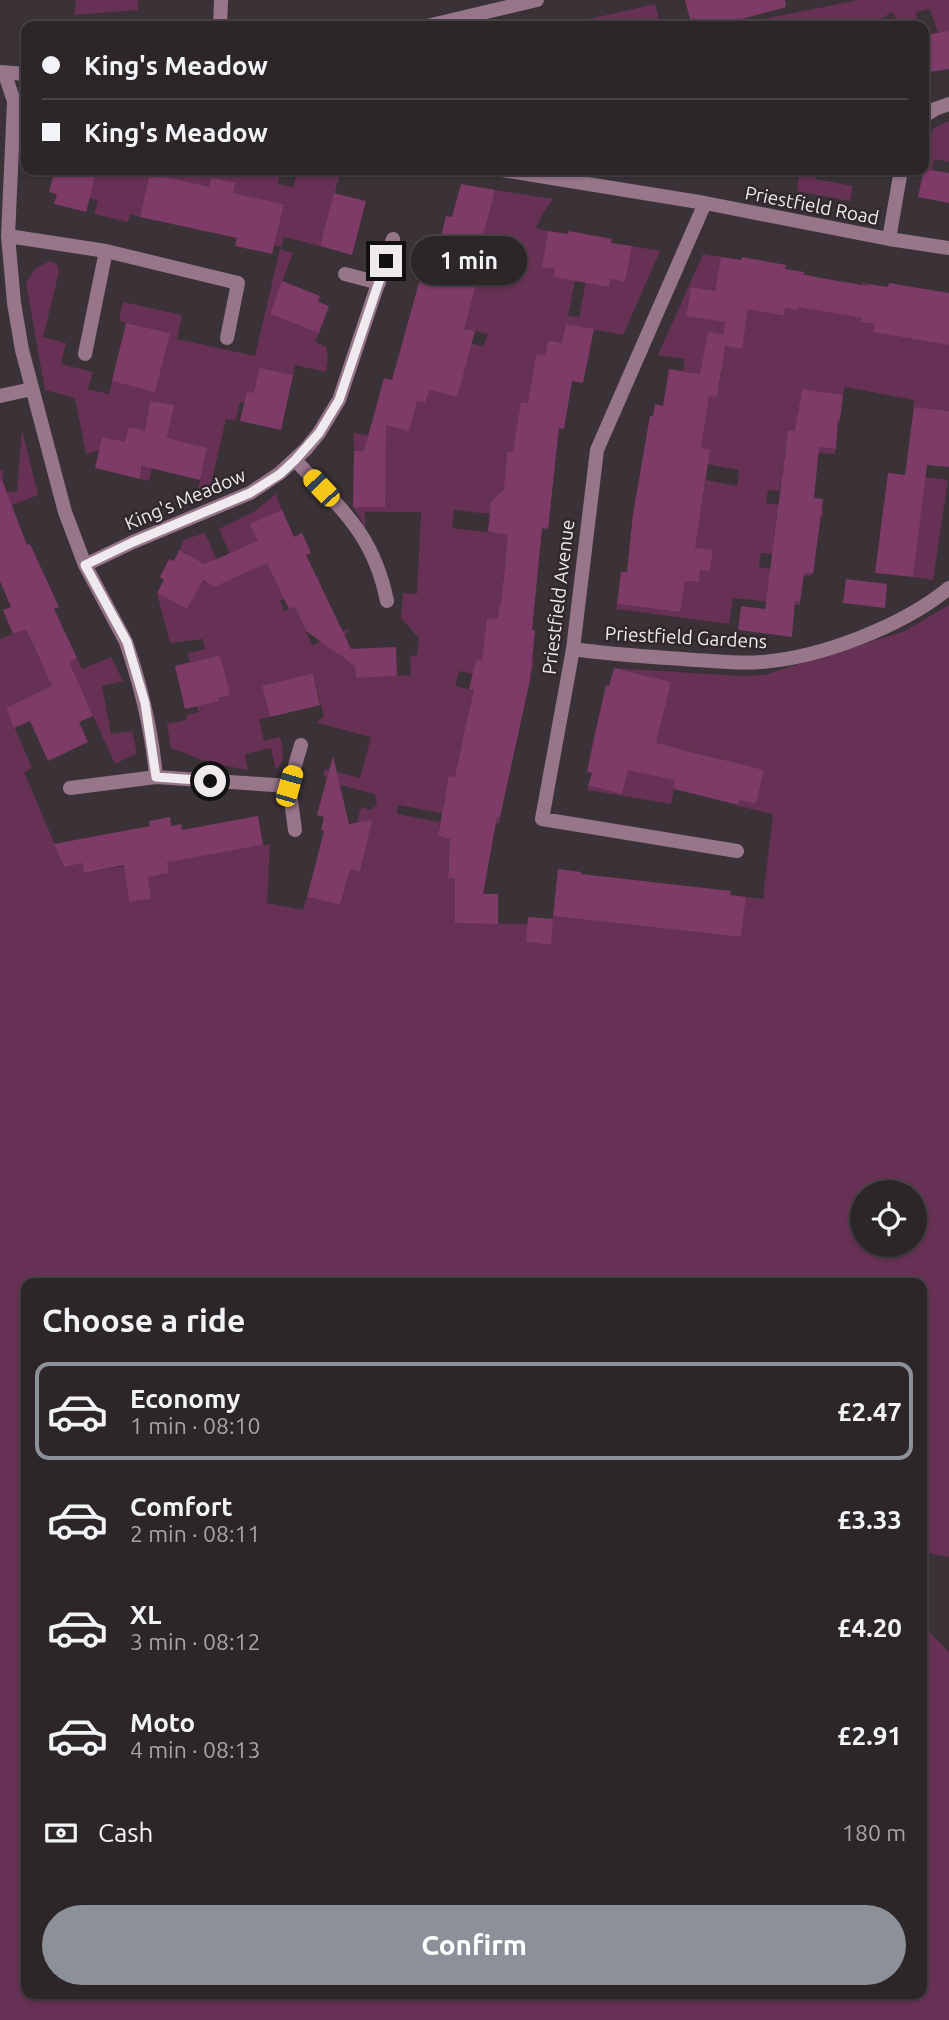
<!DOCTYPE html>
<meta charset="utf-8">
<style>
body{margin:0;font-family:Ubuntu,sans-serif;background:#383235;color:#f1f3f6;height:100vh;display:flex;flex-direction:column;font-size:26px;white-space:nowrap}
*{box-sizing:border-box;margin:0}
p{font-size:23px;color:#a6a5a8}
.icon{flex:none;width:38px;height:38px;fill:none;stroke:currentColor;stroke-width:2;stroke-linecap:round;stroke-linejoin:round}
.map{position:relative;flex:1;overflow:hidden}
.panel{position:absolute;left:21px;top:1278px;width:906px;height:721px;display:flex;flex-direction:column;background:#2c2629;border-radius:14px;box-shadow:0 2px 5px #0004,0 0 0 2px #484346}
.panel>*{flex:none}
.banner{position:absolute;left:21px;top:21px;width:908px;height:154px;border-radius:14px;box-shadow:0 2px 5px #0004,0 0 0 2px #484346;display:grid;align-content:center;height:154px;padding:0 21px;background:#2c2629}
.fabs{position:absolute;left:850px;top:1180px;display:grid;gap:14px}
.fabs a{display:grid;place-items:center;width:77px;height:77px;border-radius:50%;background:#2c2629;box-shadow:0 2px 5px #0004,0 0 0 2px #484346;font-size:35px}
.end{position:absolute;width:32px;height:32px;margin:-16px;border:9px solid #efeaed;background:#111;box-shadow:0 0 0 4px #111}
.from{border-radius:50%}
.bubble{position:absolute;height:49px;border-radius:24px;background:#2c2629;box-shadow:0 2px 5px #0004,0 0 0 2px #484346;font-size:23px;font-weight:700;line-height:49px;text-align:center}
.car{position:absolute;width:21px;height:42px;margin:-21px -10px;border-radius:9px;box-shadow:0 0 5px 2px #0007;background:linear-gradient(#f5c518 24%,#345 0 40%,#f5c518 0 76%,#345 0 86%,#f5c518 0)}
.banner b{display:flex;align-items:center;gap:24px;height:66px;font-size:26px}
.banner b+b{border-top:2px solid #484346}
.banner i{width:18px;height:18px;background:#f1f3f6}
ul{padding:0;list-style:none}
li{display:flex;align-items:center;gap:21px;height:98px;margin:0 14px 10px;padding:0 7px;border:4px solid transparent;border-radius:14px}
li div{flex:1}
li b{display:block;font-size:26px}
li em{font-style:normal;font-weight:700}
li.active{border-color:#8c9099}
li>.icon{width:63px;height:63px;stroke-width:1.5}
h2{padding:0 21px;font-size:32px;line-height:84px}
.pay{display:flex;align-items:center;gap:18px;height:77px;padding:0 21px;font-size:26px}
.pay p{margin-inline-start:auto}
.cta{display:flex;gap:14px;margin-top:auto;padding:14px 21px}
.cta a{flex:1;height:80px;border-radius:42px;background:#8c9099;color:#fff;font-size:28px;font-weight:700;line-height:80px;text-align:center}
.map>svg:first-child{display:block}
</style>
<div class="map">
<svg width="949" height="2020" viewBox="0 0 949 2020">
<rect width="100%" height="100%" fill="#3a3237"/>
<path fill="#663154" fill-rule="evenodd" d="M76,0h62v10l-64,5z
M858,0h91v31l-11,2 -8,-24 -14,3 2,12 -18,2 -8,-14 -13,8 3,6h-152z
M655,4l6,22h-102z
M949,121v41l-15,-3 -2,11h-8v-30l12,-13z
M97,170h183l-2,14 16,3 3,-17h44l-21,76 -36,-9 -3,10 -7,-2 10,-41 -51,-11 -22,-15 -2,9 -69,30 -10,-3 -2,8 -34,-8 4,-13 -13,-4 4,-15 5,1z
M788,170h28l-1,9 38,7 -3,15 -53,-10 2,-14 -12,-2z
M495,190l58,9 -10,14 -7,15 12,3 -6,36 13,2 -2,7 22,5 -7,35 11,1 16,-81 4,1 -8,47 18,3 2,-8 14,3 6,-36 29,5 -37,84 -45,-9 10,21 -40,-7 -3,15 -9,-1 -7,49 -8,-1 -4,51 -10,-1 -2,21 7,16h-10l-1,15 -11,10 -36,-4 -2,18 89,11 -1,10 -33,-3 -4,36 30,3 -3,24 -31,-3 -1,13 -15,38 51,4 -2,10 -56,-11 -3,14 -14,-3 -4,15 30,7 38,17 -51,-10 -3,12 45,36 -51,-10 -3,12 12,2 33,35 -55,-11 -7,29 57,12 -1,7 -101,-19 -1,9 43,8 -2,14 12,3 -1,10 41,7 -3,6h-39v16l7,1v44l73,1 -2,18 24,3 3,-29 188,21 5,-40 17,2 10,-85 -35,-8 1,-6 17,4 8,-34 -36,-8 -10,33 8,-35 -44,-11 -11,55 -84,-14 1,-4 34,8 16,-65 -40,-9 1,-4h4l68,-34 -57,-14 126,8 24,-1 141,-44 44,-26v952l-27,-5v-269h-896v710h896v-368l27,27v368h-949v-1381l57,-23 4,9 -31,14 16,33 31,-14 5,11 29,-12 12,24 -21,5 9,48 21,-3 5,22 -22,11 -31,-68 -56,20 2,5 -2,1 -9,-20 -13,6 26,60 -8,4 40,94 18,-3 2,10 40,-7 5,36 22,-3 -4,-27 7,4 14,-3 -1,-12 103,-17 -3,59 36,7 4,-13 33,8 10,-36 10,3 3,-9 -24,-7 14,-18 8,-31 9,3 6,-4 1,-7 -3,-5 -40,-11v-5l-11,-2 2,-7 35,9 11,-41 -54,-14 7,-7 -11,-43 -51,13 8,31 -11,2 5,22 16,-4c3,13 6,23 -4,33l-5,-22 -26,6 3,16 -38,-7 -39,-15 -4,-24 20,-4 -1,-5 13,-3 -2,-6 21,-5v-3l11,-3 -9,-40 -30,7 -2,-9 17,-4 -2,-10 -33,4 -13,-50 30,16 15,-29 7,4v-18l-29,-16 3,-10 22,-7 21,48 12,-8 -19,-44 36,-18 21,-17 6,16 -31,15 30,67 36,-16 3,7 -40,18 4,10 11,-4 17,38 38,-17 -16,23 11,8 10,-10 1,29 55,-3 -1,-19 7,-1 2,-17 -18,-20 2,-25 14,1 4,-82h-56v23l-4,-16 -8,-12 32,-57 -31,1v-18l15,2 48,-34 8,2 3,-13 29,7 5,-22 -25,-38 46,9 5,-12 -72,-16 60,-38 -46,-12 2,-8 43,8zM863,1192h52v52h-52z
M280,249l13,4 -23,61 49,19 -4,9 11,5 2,11 -2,14 -31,-7 -2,10 -34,-6 -5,24 -7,-2 -3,12 -4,-1 -4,18 -10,-1 -17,74 -13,5 11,-50 -40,-9 6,-34 -23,-4 -3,15 15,3 -13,62 -9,-2 7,-31 -22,-6 -39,12 -11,-56 -30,-8 -19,-107 9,-14 15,-8 7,3 2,8 -16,65 23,6 -5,21 32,8 -5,17 21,5 3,-13 43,10 14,-58 -50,-12 4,-19 59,13 -5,24 78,17z
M703,254l18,3 -6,34 -24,-4 -5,28 39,7 -3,24 20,2 14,-88 7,52 20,4 2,-8 12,2 6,-36 11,2 -5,33 47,3 6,-30 6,2 -7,38 14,2 -1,8 75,13v66l-36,-4 1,-7 -69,-13 -2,8 -41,-5 -4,23 42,6v3l-40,10 -12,-1 -1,12 48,6v5l-50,-4 -3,24 32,11 -33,-4 -2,10 -11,-1 -2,13 57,7v6l-12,-1 -1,2 -33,-3 -3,23 43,5 -44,12 -12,-1 -2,14 52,7 -1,2 -40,-2 -3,24 33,4v3l-67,-7 -4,26 -113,-15 1,-5 63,8 2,-14 -22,-20 38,4 2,-12 10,1 3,-21 -42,5 30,-45 5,-30 31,6 2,-16 -94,-17 50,-6 14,-51h8l5,-26 -20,-3 -1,7 -18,-3 2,-12 -27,-4z
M22,429l16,66 -38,15v-40l3,1 -1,21h15z
M925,477l23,3 -15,100 -20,-3z"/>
<path fill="#7e3b68" d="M685,0h100l1,7 -71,19h-23z
M949,31v38l-25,4v-38z
M924,169l25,4v30l-31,-6z
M55,170h42l-11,42 -32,-8 3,-10 -8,-2z
M150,174l59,13 2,-9 24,5 -2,10 51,11 -12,50 -37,-8 2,-8 -97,-21z
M461,184l34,6 -23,89 5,1 -13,49 11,2 -18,66 -28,-7 -4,13 -8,-2 -8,30 -23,-6 -1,82h-32l1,-56h10l20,-73 8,2 28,-101 6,2 4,-13 3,1 13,-53 6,1z
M334,193l32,8 -14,54 -32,-9z
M548,231l20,3 1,-3 43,8 -1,4 21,3 -7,36 -14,-3 -2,8 -56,-10 2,-8 -13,-2z
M721,257l20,3 1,-3 44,8 -1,4 19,3 -1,3 65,11v-2l20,3 1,-4 60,10v52l-76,-13 2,-8 -14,-2 1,-4 -64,-11 -1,3 -12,-2 -1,8 -36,-7 -6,40 -17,-3 -8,51 -8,-1 -8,52 9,2 -15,98 18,2 -3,21 -10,-1 -1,12 -14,-1 -5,31 -63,-8 4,-32h6l6,-58 17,-98h3l2,-12 8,2 6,-37 31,5 8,-42 15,3 2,-13 -39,-6 5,-29 24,4z
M282,281l38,15 -2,6 11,4 -10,27 -49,-19z
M126,323l44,10 -15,59 -43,-11z
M566,324l28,5 -11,54 -11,-2 -8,48 -5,-1 -11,101 -6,-1 -10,102h3l-5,50 -30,137h-3l-14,77h15v30l-43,-1v-44l-7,-1 2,-39 -12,-3 11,-60 6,1 8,-39 11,-48 -5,-1 7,-29 6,1 5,-43 11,1 1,-13h2l7,-71 -20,-3 3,-30 13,-13 3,-37h6l8,-50 7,1 8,-49 9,1 3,-15 14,3z
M259,368l34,7 -12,55 -41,-9 7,-30 7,2z
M802,389l41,6 -3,24h-2l-2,30 -17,-2 -5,51 9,1 -10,75 -9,-1 -4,29 -5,-1 -3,36 -54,-7 3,-24 24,3 23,-178h7z
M150,401l24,4 -7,33 40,10 -7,32 -58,-14 -2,13 -45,-11 7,-31 23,5 4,-15 16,4z
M914,407l35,4v56l-22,-2 -14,112 -38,-4 13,-100 17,2z
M2,480l25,65 3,-1 29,63 -5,2 23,49 -8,4 24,54 -14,6 9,20 -40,19 -18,-40 -16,7 -8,-20 46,-22 -26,-57 -13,5 -10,-24 8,-3 -11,-26v-100z
M282,510l12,27 8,-4 9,20 -5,2 45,94 45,-2 1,29 -41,2 -1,-12 -49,-35 -11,-24 -6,2 -22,-46 -53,24 -11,-7 -16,29 -30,-16 7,-13 -4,-3 9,-18 5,2 5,-11 26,14 53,-23 -8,-17z
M846,579l41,5 -2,24 -42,-5z
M220,655l10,40 -12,3 1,3 -34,8 -10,-43z
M614,668l57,14 -15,61 108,27 -8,34 -17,-4 -1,5 -64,-16 1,-9 -47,-10 -6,24 -34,-8 4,-13 -5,-1 8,-38 11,-49 3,1z
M313,673l7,32 -50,12 -8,-31z
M333,756l16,68 23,-4 -12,52 -10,-3 -10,36 -33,-8 17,-66 -3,-1 3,-13 -7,-2z
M258,816l5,29 -96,17 2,11 -21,4 3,22 -22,3 -5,-37 -40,8 -2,-10 -18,4 -10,-23 96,-18 -1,-5 21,-4 1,9 10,-2 1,6z
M558,869l23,3v2l150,17 -1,4 16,2 -5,40 -188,-21z
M528,917l25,2 -2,26 -25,-3z"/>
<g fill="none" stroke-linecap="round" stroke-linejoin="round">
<path stroke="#97768a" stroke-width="14" d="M220,26l1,-26
M427,26l110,-26
M0,72l26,2
M4,72l10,29 -6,135 6,67 8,47 43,162 20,53 41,77c15,44 26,89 30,135l-86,11
M924,116l11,-7 14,-5
M502,170l203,33 184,36 60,9
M705,203l-108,247 -24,199 -31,170 195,32
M8,236l98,15 132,32 -11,55
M889,239l12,-69
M345,274l34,9
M85,354l21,-103
M0,396l32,-7
M295,460c46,49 78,73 92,141
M85,565l48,-23 117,-49 30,-20 26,-24 13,-16 20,-33 54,-161
M573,649c41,6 82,8 123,11 22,1 43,4 65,2 59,-4 142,-36 188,-74
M156,777l133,9 6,44
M289,786l12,-41"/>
</g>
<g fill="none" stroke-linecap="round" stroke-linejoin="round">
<path stroke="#efeaed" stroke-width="9" d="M210,781l-54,-4 -11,-74 -18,-61 -42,-77 48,-23 117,-49 30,-19 15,-14 24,-27 20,-33 47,-139"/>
</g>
<g text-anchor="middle" stroke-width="5" stroke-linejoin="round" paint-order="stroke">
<g font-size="19" fill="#efeaed" stroke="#30282d">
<text transform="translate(812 205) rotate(11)" y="7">Priestfield Road</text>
<text transform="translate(185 499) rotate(-23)" y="7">King's Meadow</text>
<text transform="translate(558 597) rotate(-83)" y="7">Priestfield Avenue</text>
<text transform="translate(686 637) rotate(3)" y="7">Priestfield Gardens</text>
</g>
</g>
</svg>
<div class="fabs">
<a><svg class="icon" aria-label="locate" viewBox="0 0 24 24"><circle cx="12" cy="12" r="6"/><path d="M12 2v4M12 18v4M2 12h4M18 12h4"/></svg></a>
</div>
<i class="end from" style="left:210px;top:781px"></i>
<i class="end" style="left:386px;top:261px"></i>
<div class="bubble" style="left:411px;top:236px;width:116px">1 min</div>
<i class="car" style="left:321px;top:488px;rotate:317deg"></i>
<i class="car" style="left:289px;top:786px;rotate:16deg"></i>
<div class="banner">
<b><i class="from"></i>King's Meadow</b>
<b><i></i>King's Meadow</b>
</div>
<section class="panel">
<h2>Choose a ride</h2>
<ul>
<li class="active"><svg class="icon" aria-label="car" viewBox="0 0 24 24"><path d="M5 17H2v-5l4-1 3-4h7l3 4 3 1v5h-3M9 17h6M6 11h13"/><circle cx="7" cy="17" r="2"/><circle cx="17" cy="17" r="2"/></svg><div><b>Economy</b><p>1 min · 08:10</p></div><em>£2.47</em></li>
<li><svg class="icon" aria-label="car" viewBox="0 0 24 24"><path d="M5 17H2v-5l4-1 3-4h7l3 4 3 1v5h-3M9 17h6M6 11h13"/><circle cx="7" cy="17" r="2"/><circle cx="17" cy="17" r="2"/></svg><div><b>Comfort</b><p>2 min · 08:11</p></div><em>£3.33</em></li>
<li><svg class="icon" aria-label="car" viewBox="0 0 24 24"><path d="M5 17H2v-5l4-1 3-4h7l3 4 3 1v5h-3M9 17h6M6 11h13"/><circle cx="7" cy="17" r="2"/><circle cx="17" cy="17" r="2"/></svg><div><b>XL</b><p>3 min · 08:12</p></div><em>£4.20</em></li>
<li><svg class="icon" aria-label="car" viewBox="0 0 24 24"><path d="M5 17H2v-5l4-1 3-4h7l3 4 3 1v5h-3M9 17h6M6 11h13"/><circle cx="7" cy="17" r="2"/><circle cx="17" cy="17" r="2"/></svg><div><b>Moto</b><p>4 min · 08:13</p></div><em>£2.91</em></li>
</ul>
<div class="pay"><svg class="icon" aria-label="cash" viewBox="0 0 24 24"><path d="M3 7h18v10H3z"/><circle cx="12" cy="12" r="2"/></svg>Cash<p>180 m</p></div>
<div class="cta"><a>Confirm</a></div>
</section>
</div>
